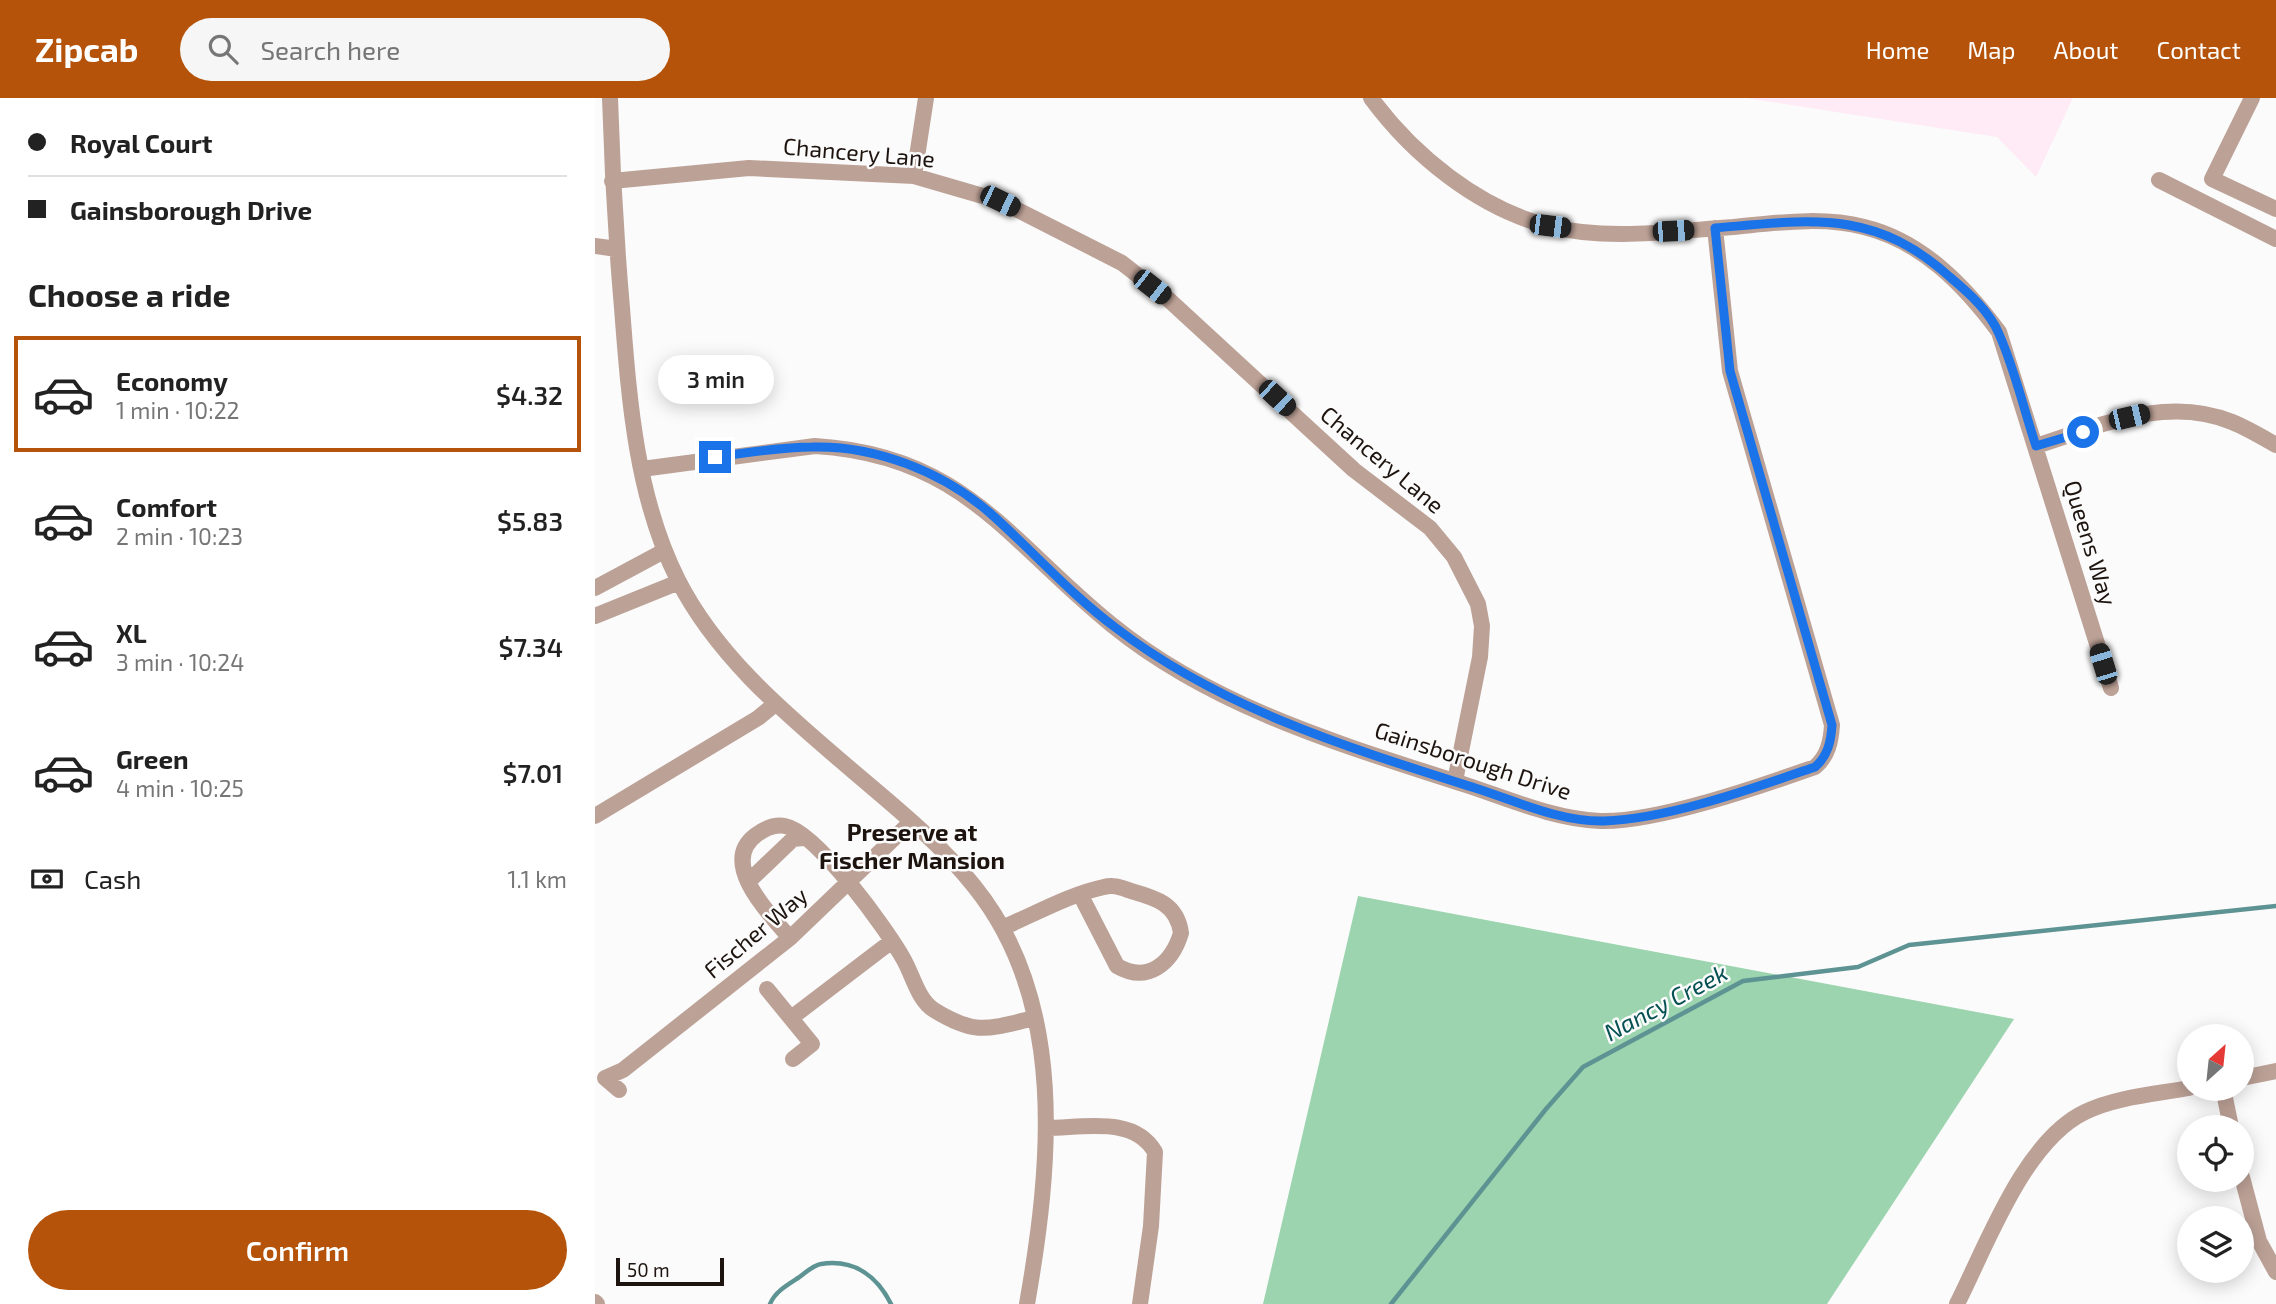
<!DOCTYPE html>
<meta charset="utf-8">
<style>
body{margin:0;font-family:"Exo 2",sans-serif;background:#f6f6f6;color:#222;height:100vh;display:flex;flex-direction:column;font-size:26px;white-space:nowrap}
*{box-sizing:border-box;margin:0}
p{font-size:23px;color:#767676}
.icon{flex:none;width:38px;height:38px;fill:none;stroke:currentColor;stroke-width:2;stroke-linecap:round;stroke-linejoin:round}
.map{position:relative;flex:1;overflow:hidden}
.sheet{display:flex;flex-direction:column;background:#fff;width:595px}
.sheet>*{flex:none}
.hud{display:grid;align-content:center;height:154px;padding:0 28px;background:#fff}
.needle{width:46px;rotate:27deg}
.fabs{position:absolute;left:1582px;top:926px;display:grid;gap:14px}
.fabs a{display:grid;place-items:center;width:77px;height:77px;border-radius:50%;background:#fff;box-shadow:0 4px 18px #0003;font-size:35px}
.scale{position:absolute;left:21px;bottom:18px;width:108px;box-sizing:border-box;padding-left:7px;border:4px solid #1e140f;border-top:0;font-size:19px;line-height:24px;white-space:nowrap;color:#1e140f;-webkit-text-stroke:5px #fbfbfb;paint-order:stroke}
.end{position:absolute;width:32px;height:32px;margin:-16px;border:9px solid #1a73e8;background:#fff;box-shadow:0 0 0 4px #fff}
.from{border-radius:50%}
.bubble{position:absolute;height:49px;border-radius:24px;background:#fff;box-shadow:0 4px 18px #0003;font-size:23px;font-weight:600;line-height:49px;text-align:center}
.car{position:absolute;width:21px;height:42px;margin:-21px -10px;border-radius:9px;box-shadow:0 0 5px 2px #0007;background:linear-gradient(#222 24%,#8ab4d8 0 40%,#222 0 76%,#8ab4d8 0 86%,#222 0)}
.hud b{display:flex;align-items:center;gap:24px;height:66px;font-size:26px}
.hud b+b{border-top:2px solid #e0e0e0}
.hud i{width:18px;height:18px;background:#222}
ul{padding:0;list-style:none}
li{display:flex;align-items:center;gap:21px;height:116px;margin:0 14px 10px;padding:0 14px;border:4px solid transparent;border-radius:0px}
li div{flex:1}
li b{display:block;font-size:26px}
li em{font-style:normal;font-weight:600}
li.selected{border-color:#b45309}
li>.icon{width:63px;height:63px;stroke-width:1.5}
h2{padding:0 28px;font-size:32px;line-height:84px}
.pay{display:flex;align-items:center;gap:18px;height:77px;padding:0 28px;font-size:26px}
.pay p{margin-inline-start:auto}
.cta{display:flex;gap:14px;margin-top:auto;padding:14px 28px}
.cta a{flex:1;height:80px;border-radius:42px;background:#b45309;color:#fff;font-size:28px;font-weight:600;line-height:80px;text-align:center}
header{display:flex;align-items:center;gap:42px;box-sizing:border-box;height:98px;padding:0 35px;background:#b45309;color:#fff}
header strong{font-size:33px}
nav{display:flex;gap:38px;margin-inline-start:auto;font-size:24px}
.search{width:490px;height:63px;background:#f6f6f6;display:flex;align-items:center;gap:18px;box-sizing:border-box;padding:0 24px;border-radius:38px;color:#767676;font-size:26px}
main{display:flex;flex:1;min-height:0}
.map>svg:first-child{display:block}
</style>
<header>
<strong>Zipcab</strong>
<div class="search"><svg class="icon" aria-label="search" viewBox="0 0 24 24"><circle cx="10" cy="10" r="6"/><path d="M15 15l6 6"/></svg>Search here</div>
<nav><a>Home</a><a>Map</a><a>About</a><a>Contact</a></nav>
</header>
<main>
<section class="sheet">
<div class="hud">
<b><i class="from"></i>Royal Court</b>
<b><i></i>Gainsborough Drive</b>
</div>
<h2>Choose a ride</h2>
<ul>
<li class="selected"><svg class="icon" aria-label="car" viewBox="0 0 24 24"><path d="M5 17H2v-5l4-1 3-4h7l3 4 3 1v5h-3M9 17h6M6 11h13"/><circle cx="7" cy="17" r="2"/><circle cx="17" cy="17" r="2"/></svg><div><b>Economy</b><p>1 min · 10:22</p></div><em>$4.32</em></li>
<li><svg class="icon" aria-label="car" viewBox="0 0 24 24"><path d="M5 17H2v-5l4-1 3-4h7l3 4 3 1v5h-3M9 17h6M6 11h13"/><circle cx="7" cy="17" r="2"/><circle cx="17" cy="17" r="2"/></svg><div><b>Comfort</b><p>2 min · 10:23</p></div><em>$5.83</em></li>
<li><svg class="icon" aria-label="car" viewBox="0 0 24 24"><path d="M5 17H2v-5l4-1 3-4h7l3 4 3 1v5h-3M9 17h6M6 11h13"/><circle cx="7" cy="17" r="2"/><circle cx="17" cy="17" r="2"/></svg><div><b>XL</b><p>3 min · 10:24</p></div><em>$7.34</em></li>
<li><svg class="icon" aria-label="car" viewBox="0 0 24 24"><path d="M5 17H2v-5l4-1 3-4h7l3 4 3 1v5h-3M9 17h6M6 11h13"/><circle cx="7" cy="17" r="2"/><circle cx="17" cy="17" r="2"/></svg><div><b>Green</b><p>4 min · 10:25</p></div><em>$7.01</em></li>
</ul>
<div class="pay"><svg class="icon" aria-label="cash" viewBox="0 0 24 24"><path d="M3 7h18v10H3z"/><circle cx="12" cy="12" r="2"/></svg>Cash<p>1.1 km</p></div>
<div class="cta"><a>Confirm</a></div>
</section>
<div class="map">
<svg width="1681" height="1206" viewBox="0 0 1681 1206">
<rect width="100%" height="100%" fill="#fbfbfb"/>
<path fill="#feebf5" d="M1151,0h327l-37,79 -39,-40z"/>
<path fill="#9bd4ae" d="M763,798l656,123 -187,285h-564z"/>
<g fill="none" stroke-linecap="round" stroke-linejoin="round">
<path stroke="#5e9393" stroke-width="4.5" d="M175,1206c5,-12 17,-19 28,-26 6,-4 15,-13 23,-14 33,-5 56,12 70,40
M796,1206l155,-195 37,-42 160,-86 115,-14 51,-22 367,-39"/>
<path stroke="#908b88" stroke-width="2.5" stroke-dasharray="2 5" stroke-linecap="butt" d="M375,738l6,5"/>
<path stroke="#bca196" stroke-width="16" d="M15,0c2,70 6,140 12,210 7,91 14,189 56,272 37,73 101,128 162,180 46,40 96,78 134,126 94,116 77,281 53,418
M776,0c42,57 107,110 177,128 59,15 125,5 185,1 43,-4 89,-11 131,0 58,14 101,59 135,105l112,356
M1657,0l-40,81 64,30
M319,78l12,-78
M1564,82l117,59
M17,83l137,-13 165,8 86,25 122,62 46,36 186,171 76,58 24,29 24,47 4,22 -2,31 -25,124
M0,148l22,3
M1441,348c64,-20 130,-51 196,-24 15,6 30,15 44,23
M47,371l173,-23c149,9 193,95 297,179 102,83 231,120 354,160 43,14 88,34 134,36 55,2 161,-35 215,-54 13,-11 16,-26 17,-42l-102,-354 -15,-143
M0,490l69,-37
M0,518l84,-34
M0,718l163,-98 17,-14
M154,783l44,-42 10,-1
M407,830c33,-14 68,-34 102,-41 10,-3 18,1 27,4 25,7 46,13 50,42 -9,30 -33,51 -64,33l-36,-70
M195,840c-20,-23 -72,-75 -34,-103 8,-6 19,-11 29,-9 32,6 103,105 119,134 9,16 14,40 30,50 42,26 54,19 100,8
M172,891l45,55 -19,15
M196,920l101,-77
M1647,980l34,-7
M1628,990l8,39
M24,992l-14,-12 18,-8 167,-132 121,-116
M451,1030c36,0 88,-13 109,24l-4,74 -11,78
M1647,1079l17,64 17,31
M0,1204l2,2
M1362,1206c30,-59 67,-163 128,-192 31,-15 71,-18 104,-24"/>
</g>
<g fill="none" stroke-linecap="round" stroke-linejoin="round">
<path stroke="#1a73e8" stroke-width="9" d="M120,359c32,-4 64,-10 97,-10 63,-2 131,25 178,66 43,38 80,81 126,115 106,81 233,120 359,160 41,13 85,34 129,33 64,-2 150,-33 211,-54 13,-11 16,-26 17,-42l-102,-354 -15,-143c96,-8 159,-20 236,50 18,15 39,34 48,56 16,36 25,76 37,112l47,-14"/>
</g>
<g text-anchor="middle" stroke-width="5" stroke-linejoin="round" paint-order="stroke">
<g font-size="23" fill="#1e140f" stroke="#fbfbfb">
<text transform="translate(264 55) rotate(5)" y="8">Chancery Lane</text>
<text transform="translate(787 362) rotate(40)" y="8">Chancery Lane</text>
<text transform="translate(1495 445) rotate(73)" y="8">Queens Way</text>
<text transform="translate(878 663) rotate(18)" y="8">Gainsborough Drive</text>
<text transform="translate(161 835) rotate(-40)" y="8">Fischer Way</text>
</g>
<g font-size="24" font-weight="bold" fill="#1e140f" stroke="#fbfbfb">
<text x="317" y="743">Preserve at<tspan x="317" dy="28">Fischer Mansion</tspan></text>
</g>
<g font-size="24" font-style="italic" fill="#055053" stroke="#fbfbfb">
<text transform="translate(1071 905) rotate(-28)" y="8">Nancy Creek</text>
</g>
</g>
</svg>
<div class="fabs">
<a><svg class="needle" viewBox="-14 -14 28 28"><path d="M0-13l5 13h-10z" fill="#e53935"/><path d="M0 13l5-13h-10z" fill="#767676"/></svg></a>
<a><svg class="icon" aria-label="locate" viewBox="0 0 24 24"><circle cx="12" cy="12" r="6"/><path d="M12 2v4M12 18v4M2 12h4M18 12h4"/></svg></a>
<a><svg class="icon" aria-label="layers" viewBox="0 0 24 24"><path d="M12 4l9 5-9 5-9-5zM3 14l9 5 9-5"/></svg></a>
</div>
<div class="scale">50 m</div>
<i class="end from" style="left:1488px;top:334px"></i>
<i class="end" style="left:120px;top:359px"></i>
<div class="bubble" style="left:63px;top:257px;width:116px">3 min</div>
<i class="car" style="left:405px;top:103px;rotate:116deg"></i>
<i class="car" style="left:955px;top:128px;rotate:97deg"></i>
<i class="car" style="left:1078px;top:133px;rotate:87deg"></i>
<i class="car" style="left:557px;top:189px;rotate:128deg"></i>
<i class="car" style="left:682px;top:300px;rotate:133deg"></i>
<i class="car" style="left:1534px;top:319px;rotate:77deg"></i>
<i class="car" style="left:1508px;top:566px;rotate:343deg"></i>
</div>
</main>
